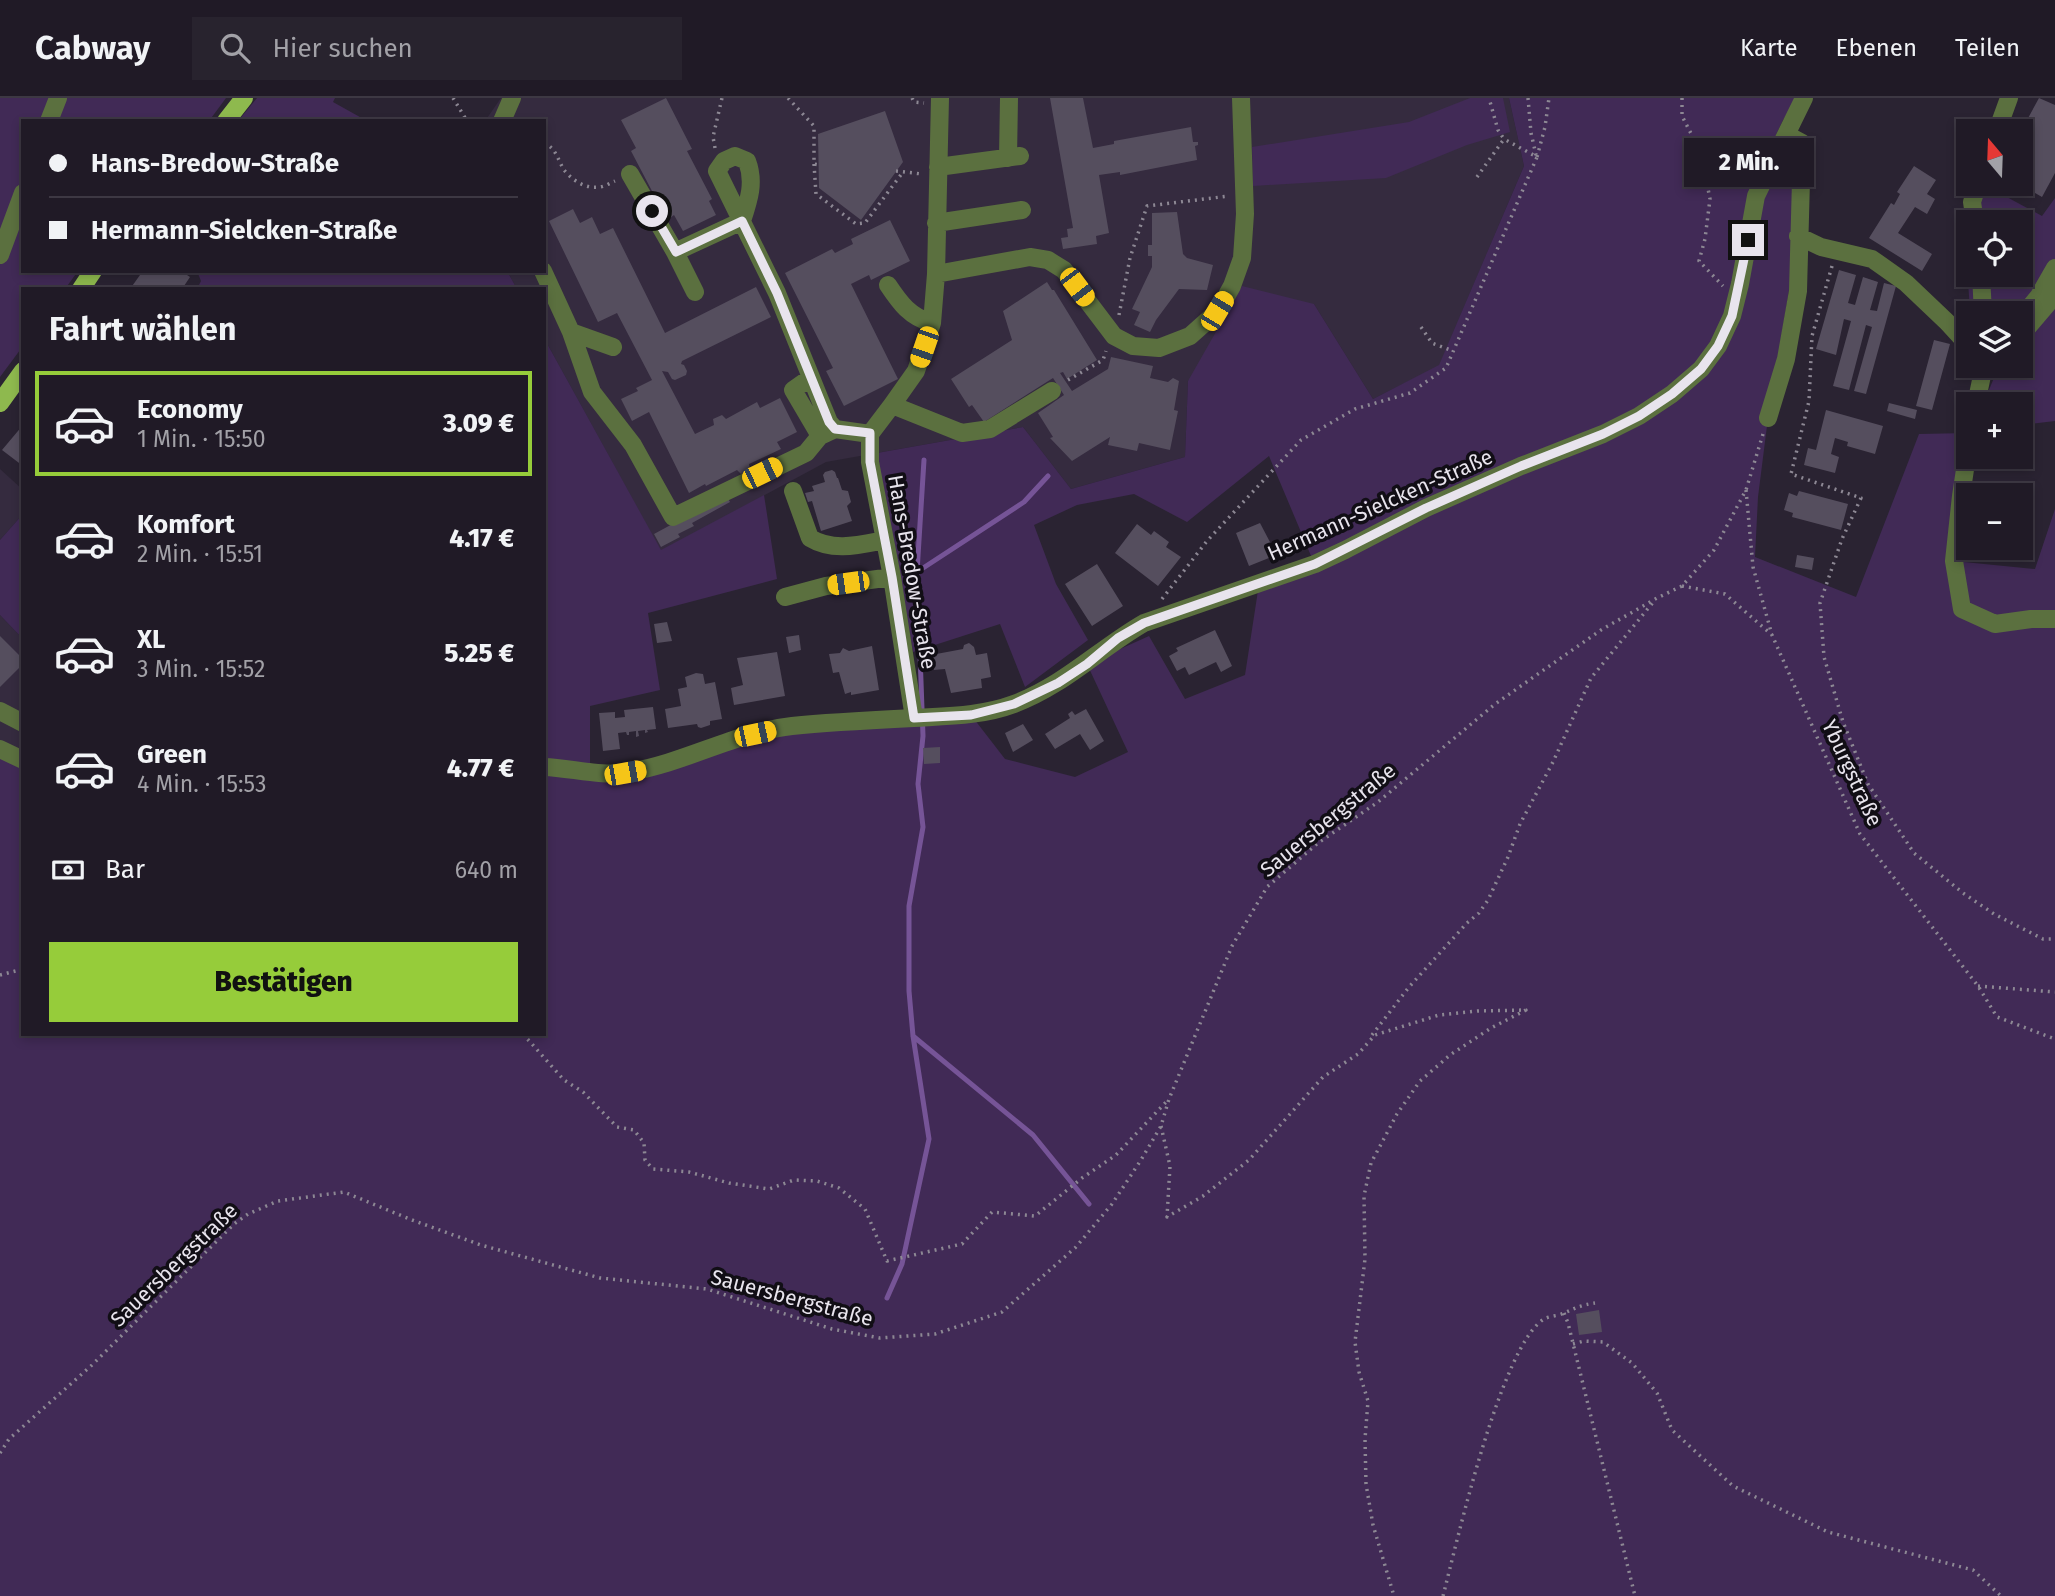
<!DOCTYPE html>
<html lang="de">
<meta charset="utf-8">
<style>
body{margin:0;font-family:"Fira Sans",sans-serif;background:#28232e;color:#f1f3f6;height:100vh;display:flex;flex-direction:column;font-size:26px;white-space:nowrap}
*{box-sizing:border-box;margin:0}
p{font-size:23px;color:#a2a1a7}
.icon{flex:none;width:38px;height:38px;fill:none;stroke:currentColor;stroke-width:2;stroke-linecap:round;stroke-linejoin:round}
.map{position:relative;flex:1;overflow:hidden}
.sheet{position:absolute;left:21px;top:189px;width:525px;height:749px;display:flex;flex-direction:column;background:#201a26;border-radius:0px;box-shadow:0 4px 10px #0003,0 0 0 2px #3d3843}
.sheet>*{flex:none}
.hud{position:absolute;left:21px;top:21px;width:525px;height:154px;border-radius:0px;box-shadow:0 4px 10px #0003,0 0 0 2px #3d3843;display:grid;align-content:center;height:154px;padding:0 28px;background:#201a26}
.needle{width:46px;rotate:341deg}
.controls{position:absolute;left:1956px;top:21px;display:grid;gap:14px}
.controls a{display:grid;place-items:center;width:77px;height:77px;border-radius:0px;background:#201a26;box-shadow:0 4px 10px #0003,0 0 0 2px #3d3843;font-size:35px}
.end{position:absolute;width:32px;height:32px;margin:-16px;border:9px solid #e8e4ed;background:#111;box-shadow:0 0 0 4px #111}
.from{border-radius:50%}
.bubble{position:absolute;height:49px;border-radius:0px;background:#201a26;box-shadow:0 4px 10px #0003,0 0 0 2px #3d3843;font-size:23px;font-weight:800;line-height:49px;text-align:center}
.car{position:absolute;width:21px;height:42px;margin:-21px -10px;border-radius:9px;box-shadow:0 0 5px 2px #0007;background:linear-gradient(#f5c518 24%,#345 0 40%,#f5c518 0 76%,#345 0 86%,#f5c518 0)}
.hud b{display:flex;align-items:center;gap:24px;height:66px;font-size:26px}
.hud b+b{border-top:2px solid #3d3843}
.hud i{width:18px;height:18px;background:#f1f3f6}
ul{padding:0;list-style:none}
li{display:flex;align-items:center;gap:21px;height:105px;margin:0 14px 10px;padding:0 14px;border:4px solid transparent;border-radius:0px}
li div{flex:1}
li b{display:block;font-size:26px}
li em{font-style:normal;font-weight:800}
li.active{border-color:#96cc3a}
li>.icon{width:63px;height:63px;stroke-width:1.5}
h2{padding:0 28px;font-size:32px;line-height:84px}
.pay{display:flex;align-items:center;gap:18px;height:77px;padding:0 28px;font-size:26px}
.pay p{margin-inline-start:auto}
.button{display:flex;gap:14px;margin-top:auto;padding:14px 28px}
.button a{flex:1;height:80px;border-radius:0px;background:#96cc3a;color:#111;font-size:28px;font-weight:800;line-height:80px;text-align:center}
header{display:flex;align-items:center;gap:42px;box-sizing:border-box;height:98px;padding:0 35px;background:#201a26;border-bottom:2px solid #3d3843}
header strong{font-size:33px}
nav{display:flex;gap:38px;margin-inline-start:auto;font-size:24px}
.search{width:490px;height:63px;background:#28232e;display:flex;align-items:center;gap:18px;box-sizing:border-box;padding:0 24px;border-radius:0px;color:#a2a1a7;font-size:26px}
.map>svg:first-child{display:block}
</style>
<header>
<strong>Cabway</strong>
<div class="search"><svg class="icon" aria-label="search" viewBox="0 0 24 24"><circle cx="10" cy="10" r="6"/><path d="M15 15l6 6"/></svg>Hier suchen</div>
<nav><a>Karte</a><a>Ebenen</a><a>Teilen</a></nav>
</header>
<div class="map">
<svg width="2055" height="1498" viewBox="0 0 2055 1498">
<rect width="100%" height="100%" fill="#2a2332"/>
<path fill="#352b3f" d="M501,0h1008l15,68 -85,200 -66,33 -59,-95 -126,77 -3,76 -114,32 -48,-62 -197,35 -165,89 -117,-213v-49h-27l-10,-18h37v-150h-59z
M0,371l23,21v24l-23,26z
M0,517l23,24v121l-23,-11z"/>
<path fill="#412a56" fill-rule="evenodd" d="M0,0h226l-17,23h-186v150h55l-13,18h-42v57l-23,31z
M257,0h78l-2,4 34,19h-129z
M1470,0h33l7,34 -43,13 -81,33 -133,8 -1,-39 157,-25z
M1509,0h288l-14,22 -22,47 2,14 37,9 -2,46 -30,182 -10,79 -3,60 101,40 63,-163 50,-1 -15,128 81,8 20,-60v1087h-2055v-847l23,11v274h521v-696l117,212 103,-55 13,84 -129,34 12,77 -70,16v57l14,11 151,-40 216,-19 34,44 70,18 53,-25 -41,-88 62,-28 36,63 60,-24 14,-91 55,-21 -45,-107 -82,66 -53,-28 -57,11 -43,20 22,59 32,56 -63,47 -25,-63 -87,28 -36,-199 146,-26 48,62 114,-32 3,-76 54,-95 72,18 59,95 66,-34 85,-199z
M1992,91l50,27 13,-18v223l-34,4v-21h-38l16,-38h22v-53h-47l-4,-3 -7,-99zM1969,124h52v53h-52z
M197,173h310l10,18h-320l4,-8z
M23,416v125l-23,-24v-75z"/>
<g fill="none" stroke-linecap="round" stroke-linejoin="round">
<path stroke="#765497" stroke-width="5" d="M917,474l107,-70 24,-26
M913,938l120,99 56,69
M887,1200l15,-34 27,-125 -16,-103 -4,-45v-85l14,-79 -5,-43 5,-48 -6,-164 7,-112"/>
</g>
<path fill="#554e5e" d="M666,0l26,51 -5,2 25,48 -3,2 7,14 -33,16 -9,-16 -4,3 -6,-11 -6,3 -9,-17 3,-2 -21,-40 5,-3 -15,-28z
M1050,0h33l10,50 21,-4v-3l77,-14 2,15h5v3l-3,1 2,14 -77,15v-3l-21,3 10,58 -13,3 1,8 -34,5 -2,-11 7,-1 -1,-8 6,-1z
M2039,0l16,7v68l-13,24 -21,-12v-54z
M885,13l18,51 -42,58 -42,-32 -1,-54z
M1914,68l22,14 -9,14 8,5 -8,15 -12,-7 -17,26 34,21 -10,17 -53,-33 22,-35 3,2 6,-11 -3,-2z
M573,111l7,14 12,-6 8,17 13,-6 52,105 91,-46 15,30 -89,44 -1,3 3,1 3,6 -1,4 -11,5 -3,-1 -4,-7 -6,-1 33,63 19,-9 -1,-6 9,-4 4,4 31,-17 3,6 20,-10 17,34 -20,10 4,7 -32,15 1,5 -9,5 -4,-4 -31,16 -1,-2 -16,9 -40,-81 -17,9 -11,-22 17,-8 -2,-3 16,-8 -35,-67 -19,9 -49,-101z
M1177,114l6,42 4,4 26,7 -6,25 -28,-1 -23,31 -6,12 -16,-7 6,-13 -8,-3 20,-42v-11h-4v-11h4v-32z
M890,122l20,41 -39,19 -2,-5 -18,9 47,95 -54,27 -18,-35 7,-3 -48,-95 47,-24 3,4 18,-9 -2,-5z
M1839,172l17,5 -8,28 7,2 8,-28 15,5 -8,28 7,1 7,-28 12,3 -30,108 -12,-3 18,-64 -6,-2 -17,65 -16,-4 18,-65 -7,-2 -8,36 -20,-6z
M139,173h42l9,6 -8,12h-52l10,-14 -2,-2z
M1047,184l5,8h2l43,70 -30,19 -4,-7 -3,1 12,18 36,-22 3,-12 42,9 -3,12 18,4 5,-4 6,3 -5,29 4,1 -8,39 -31,-7 -2,8 -29,-6 2,-8 -38,24 -22,-23 3,-1 -15,-24 26,-18 -11,-17 -69,44 -12,-17 -3,2 -18,-28 61,-39 -9,-29z
M1934,242l16,4 -18,66 -16,-4z
M1889,305l28,7 -2,9 -28,-8z
M1826,312l57,16 -8,28 -28,-8 1,-4 -13,-4 -4,16 8,3 -4,16 -31,-8 4,-17 8,2z
M23,327v41l-21,-16z
M832,372l3,2 2,6h1l4,12 6,1 3,11 -4,4 5,15 -31,10 -9,-30 -4,1 -3,-9 9,-2 -2,-5 13,-4 -2,-7 2,-3z
M1799,393l49,13 -7,26 -49,-13 1,-4 -9,-3 5,-17 8,3z
M726,397l4,7 -38,21 2,3 -16,8 2,3 -19,10 -7,-13z
M1260,425l11,21 3,-1 3,7 -3,1 2,4 -27,11 -13,-33z
M1137,426l14,11 3,-4 15,11 -3,5 15,10 -23,29 -43,-33z
M1797,457l17,3 -2,12 -17,-3z
M1097,466l26,42 -31,20 -27,-42z
M667,524l5,19 -15,2 -3,-19z
M1215,532l17,36 -11,6 -5,-10 -27,13 -4,-8 -8,4 -8,-15 9,-5 -2,-3z
M799,537l2,15 -12,3 -3,-16z
M0,538l23,23v5l-23,23z
M969,545l5,4 2,8 11,-2 4,24 -10,2 1,9 -31,5 -6,-24 -11,1 -3,-15 32,-6 1,-4z
M872,548l7,44 -28,5v-3l-6,2 -6,-22 -6,1 -4,-19 11,-1 3,-5 6,3z
M777,554l8,44 -51,9 -3,-17 12,-3 -6,-27z
M696,575l7,1 2,10 10,-2 7,37 -12,2v4l-9,3 -3,-1 -1,-3 -29,4 -3,-19 16,-3 -3,-17 9,-2 -2,-10z
M653,609l3,22 -9,1 1,2 -3,1v-3l-7,1 1,5 -3,1v-6l-7,1v3h-2l-1,-3 -8,1 2,16 -17,2 -4,-38 16,-1v6l10,-1 -1,-7z
M1086,611l18,32 -14,9 -10,-16 -25,15 -10,-15 25,-16 -2,-4 4,-3 3,4z
M1023,626l10,16 -20,12 -8,-19z
M940,649v16l-16,1 -1,-16z
M1599,1212l3,22 -23,3 -3,-21z"/>
<g fill="none" stroke-linecap="round" stroke-linejoin="round">
<path stroke="#8d8894" stroke-width="3.5" stroke-dasharray="2 5" stroke-linecap="butt" d="M453,0l14,23
M788,0l26,28v38l5,1
M912,0l2,4 10,1
M1528,0l3,35 5,22
M1682,0v18l19,37 9,46 -5,40 -6,22 24,25
M544,45c12,5 14,17 20,27 8,10 21,19 35,17 5,0 11,-4 16,-6
M715,50l-2,-11 9,-39
M1537,59l8,-30 4,-29
M814,66l2,30 40,30 9,-1 38,-51
M896,73l26,3
M1477,79l27,-38 -6,-9 -9,-32
M1832,168l-20,70 -3,65 -18,73 70,24 -19,41 -22,64 4,54 19,65 25,62 46,69 49,40 31,21 49,25h12
M1119,217l11,-57 17,-52 82,-10
M1421,229l11,16 21,8
M1068,282l35,-20 3,-9
M1746,392l7,77 19,68 88,199 118,152 19,31 58,22
M1682,488l43,8 47,41
M1162,501l45,-58 94,-101 54,-31 55,-16 36,-25 91,-211 -33,-18
M0,877l23,-6
M1978,888l77,6
M523,936l41,46 19,12 34,35 17,3 10,13 1,17 8,9 36,3 40,11 40,6 25,-9 23,1 22,7 26,21 22,52 75,-17 30,-32 43,4 47,-38 34,-23 51,-54
M1372,937l37,-48 58,-64 12,-10 9,-13 20,-43 12,-33 33,-62 38,-84 64,-78
M1161,1028l9,40 -3,51 36,-21 46,-36 74,-83 35,-23 17,-19 64,-20 39,-4 48,-1 -35,18 -41,27 -30,26 -23,33 -26,49 -7,33 1,63 -10,83 4,30 9,29 -3,38 1,45 7,41 21,71
M1564,1215l4,10 67,273
M1573,1246l11,-3 19,1 29,21 25,30 15,37 61,56 95,46 145,38 28,26
M0,1355l9,-14 83,-74 142,-141 14,-10 30,-13 66,-9 68,28 69,25 119,33 107,11 125,40 48,9 55,-4 67,-22 74,-65 36,-43 29,-44 20,-34 8,-27 63,-153 35,-59 51,-44 60,-41 117,-98 106,-74 56,-32 25,-12 32,-36 32,-60 17,-56
M1443,1498c14,-54 58,-250 101,-277 5,-3 14,-3 20,-6 12,-5 17,-8 31,-10"/>
<path stroke="#5b703f" stroke-width="18" d="M49,23l9,-23
M502,23l10,-23
M1997,33l12,-33
M1008,60l1,-60
M938,69l82,-11
M630,76l45,78 20,40
M742,123c7,-21 13,-39 5,-60l-12,-5 -11,5 -7,10 60,122 52,129 6,7 35,5
M1975,124l-3,-20 6,-18
M936,125l86,-13
M1798,138l23,11 51,12 34,24 41,39 22,24
M675,154l67,-31
M0,157l23,-62
M543,173l28,61 42,15
M936,176l94,-17 18,3 16,10 50,66 19,10 26,2 31,-12 28,-25 14,-25 10,-28 3,-44 -4,-116
M1981,177l2,38
M888,187c12,18 22,32 44,38
M2021,220l18,-22 16,-28
M571,234l21,60 41,53 40,72 133,-64 14,-17 15,-7
M2021,237l34,-40
M810,280l-17,12 27,46
M1976,306l8,-38
M892,307l70,28 28,-4 62,-38
M1768,320l18,-59 12,-68 4,-148 -15,-8
M1969,345l-8,53 -7,65 8,48 33,15 36,-5h24
M793,393l17,47c23,14 49,7 75,2
M785,499l41,-11 66,-9
M0,613l23,12
M914,620l-22,-141 -22,-115v-28l22,-29 24,-34 16,-48 4,-49 4,-176
M0,651l23,11
M544,669c28,1 57,10 85,5 56,-9 107,-40 163,-46 40,-4 82,-6 122,-8 34,-2 68,-2 100,-14 49,-18 85,-55 130,-81l171,-59 30,-14 81,-42 95,-42 82,-32 36,-18 33,-22 29,-25 17,-23 14,-30 8,-32 16,-88 48,-98"/>
<path stroke="#8eb94e" stroke-width="18" d="M226,23l18,-23
M81,191l12,-18
M0,305l23,-32"/>
</g>
<g fill="none" stroke-linecap="round" stroke-linejoin="round">
<path stroke="#e8e4ed" stroke-width="9" d="M652,113l24,41 66,-31 35,72 52,129 6,7 35,4v29l22,115 22,141 57,-3 43,-11 44,-21 29,-19 31,-26 26,-15 171,-59 111,-56 95,-42 82,-32 36,-18 33,-22 29,-25 17,-23 14,-30 16,-76"/>
</g>
<g text-anchor="middle" stroke-width="7" stroke-linejoin="round" paint-order="stroke">
<g font-size="21" fill="#e8e4ed" stroke="#110e15">
<text transform="translate(1380 407) rotate(-24)" y="7">Hermann-Sielcken-Straße</text>
<text transform="translate(912 474) rotate(80)" y="7">Hans-Bredow-Straße</text>
<text transform="translate(1852 675) rotate(65)" y="7">Yburgstraße</text>
<text transform="translate(1328 722) rotate(-39)" y="7">Sauersbergstraße</text>
<text transform="translate(174 1167) rotate(-44)" y="7">Sauersbergstraße</text>
<text transform="translate(792 1200) rotate(15)" y="7">Sauersbergstraße</text>
</g>
</g>
</svg>
<div class="controls">
<a><svg class="needle" viewBox="-14 -14 28 28"><path d="M0-13l5 13h-10z" fill="#e53935"/><path d="M0 13l5-13h-10z" fill="#a2a1a7"/></svg></a>
<a><svg class="icon" aria-label="locate" viewBox="0 0 24 24"><circle cx="12" cy="12" r="6"/><path d="M12 2v4M12 18v4M2 12h4M18 12h4"/></svg></a>
<a><svg class="icon" aria-label="layers" viewBox="0 0 24 24"><path d="M12 4l9 5-9 5-9-5zM3 14l9 5 9-5"/></svg></a>
<a>+</a>
<a>−</a>
</div>
<i class="end from" style="left:652px;top:113px"></i>
<i class="end" style="left:1748px;top:142px"></i>
<div class="bubble" style="left:1684px;top:40px;width:130px">2 Min.</div>
<i class="car" style="left:1077px;top:189px;rotate:143deg"></i>
<i class="car" style="left:1217px;top:213px;rotate:31deg"></i>
<i class="car" style="left:924px;top:249px;rotate:199deg"></i>
<i class="car" style="left:762px;top:375px;rotate:64deg"></i>
<i class="car" style="left:848px;top:485px;rotate:262deg"></i>
<i class="car" style="left:755px;top:636px;rotate:78deg"></i>
<i class="car" style="left:625px;top:675px;rotate:80deg"></i>
<div class="hud">
<b><i class="from"></i>Hans-Bredow-Straße</b>
<b><i></i>Hermann-Sielcken-Straße</b>
</div>
<section class="sheet">
<h2>Fahrt wählen</h2>
<ul>
<li class="active"><svg class="icon" aria-label="car" viewBox="0 0 24 24"><path d="M5 17H2v-5l4-1 3-4h7l3 4 3 1v5h-3M9 17h6M6 11h13"/><circle cx="7" cy="17" r="2"/><circle cx="17" cy="17" r="2"/></svg><div><b>Economy</b><p>1 Min. · 15:50</p></div><em>3.09 €</em></li>
<li><svg class="icon" aria-label="car" viewBox="0 0 24 24"><path d="M5 17H2v-5l4-1 3-4h7l3 4 3 1v5h-3M9 17h6M6 11h13"/><circle cx="7" cy="17" r="2"/><circle cx="17" cy="17" r="2"/></svg><div><b>Komfort</b><p>2 Min. · 15:51</p></div><em>4.17 €</em></li>
<li><svg class="icon" aria-label="car" viewBox="0 0 24 24"><path d="M5 17H2v-5l4-1 3-4h7l3 4 3 1v5h-3M9 17h6M6 11h13"/><circle cx="7" cy="17" r="2"/><circle cx="17" cy="17" r="2"/></svg><div><b>XL</b><p>3 Min. · 15:52</p></div><em>5.25 €</em></li>
<li><svg class="icon" aria-label="car" viewBox="0 0 24 24"><path d="M5 17H2v-5l4-1 3-4h7l3 4 3 1v5h-3M9 17h6M6 11h13"/><circle cx="7" cy="17" r="2"/><circle cx="17" cy="17" r="2"/></svg><div><b>Green</b><p>4 Min. · 15:53</p></div><em>4.77 €</em></li>
</ul>
<div class="pay"><svg class="icon" aria-label="cash" viewBox="0 0 24 24"><path d="M3 7h18v10H3z"/><circle cx="12" cy="12" r="2"/></svg>Bar<p>640 m</p></div>
<div class="button"><a>Bestätigen</a></div>
</section>
</div>
